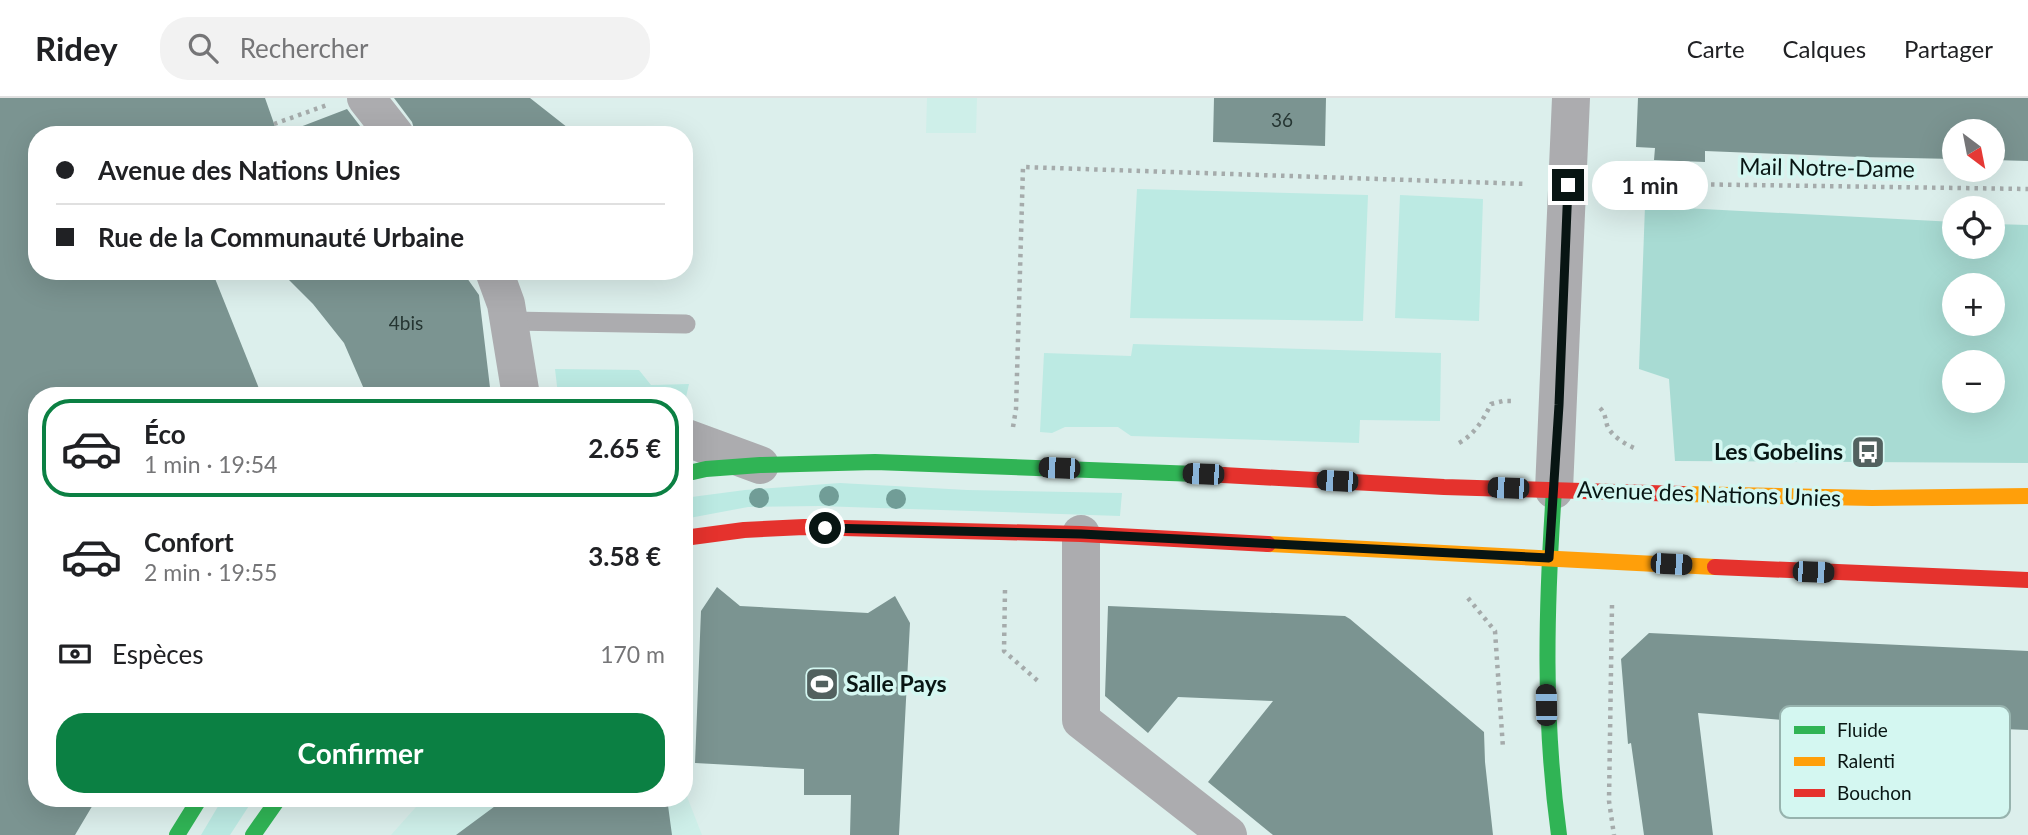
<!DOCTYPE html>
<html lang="fr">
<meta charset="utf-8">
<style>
body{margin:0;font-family:Lato,sans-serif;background:#f2f2f2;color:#202124;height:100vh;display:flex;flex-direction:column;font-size:26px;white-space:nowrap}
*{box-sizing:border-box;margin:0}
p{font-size:23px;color:#757577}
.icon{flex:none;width:38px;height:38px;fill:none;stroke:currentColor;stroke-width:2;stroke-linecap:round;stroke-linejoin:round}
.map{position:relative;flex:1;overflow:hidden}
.panel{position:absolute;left:28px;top:289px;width:665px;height:420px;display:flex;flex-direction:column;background:#fff;border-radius:28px;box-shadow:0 7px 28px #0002}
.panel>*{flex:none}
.top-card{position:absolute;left:28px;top:28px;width:665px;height:154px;border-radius:28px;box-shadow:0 7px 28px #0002;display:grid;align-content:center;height:154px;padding:0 28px;background:#fff}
.needle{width:46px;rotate:148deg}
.tools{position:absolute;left:1942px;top:21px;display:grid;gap:14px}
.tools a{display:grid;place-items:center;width:63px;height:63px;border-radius:50%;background:#fff;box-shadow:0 7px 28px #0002;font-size:35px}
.end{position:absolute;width:32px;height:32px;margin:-16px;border:9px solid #081513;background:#fff;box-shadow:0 0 0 4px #fff}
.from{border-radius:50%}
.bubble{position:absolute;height:49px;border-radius:24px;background:#fff;box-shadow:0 7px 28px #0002;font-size:23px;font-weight:700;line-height:49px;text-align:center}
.car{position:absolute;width:21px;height:42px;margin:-21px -10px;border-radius:9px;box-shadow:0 0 5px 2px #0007;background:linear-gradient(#222 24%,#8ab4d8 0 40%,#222 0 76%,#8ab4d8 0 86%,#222 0)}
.top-card b{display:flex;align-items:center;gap:24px;height:66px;font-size:26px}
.top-card b+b{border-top:2px solid #e0e0e0}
.top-card i{width:18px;height:18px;background:#202124}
ul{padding:12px 0 0;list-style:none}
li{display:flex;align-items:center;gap:21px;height:98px;margin:0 14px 10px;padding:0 14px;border:4px solid transparent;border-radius:28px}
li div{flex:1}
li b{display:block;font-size:26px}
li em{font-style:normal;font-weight:700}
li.selected{border-color:#0b8043}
li>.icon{width:63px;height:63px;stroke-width:1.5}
.pay{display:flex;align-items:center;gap:18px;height:77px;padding:0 28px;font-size:26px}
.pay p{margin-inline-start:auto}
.primary-button{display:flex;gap:14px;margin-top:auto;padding:14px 28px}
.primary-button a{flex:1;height:80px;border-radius:28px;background:#0b8043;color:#fff;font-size:28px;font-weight:700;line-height:80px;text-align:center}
header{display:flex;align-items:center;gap:42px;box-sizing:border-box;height:98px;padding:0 35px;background:#fff;border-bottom:2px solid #e0e0e0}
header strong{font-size:33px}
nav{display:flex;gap:38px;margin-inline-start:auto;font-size:24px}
.search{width:490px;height:63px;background:#f2f2f2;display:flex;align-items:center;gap:18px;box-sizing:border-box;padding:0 24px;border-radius:28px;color:#757577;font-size:26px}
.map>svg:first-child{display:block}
</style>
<header>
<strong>Ridey</strong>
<div class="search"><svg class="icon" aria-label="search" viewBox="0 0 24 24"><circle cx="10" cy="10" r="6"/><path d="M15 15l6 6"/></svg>Rechercher</div>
<nav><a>Carte</a><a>Calques</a><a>Partager</a></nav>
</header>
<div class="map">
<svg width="2028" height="737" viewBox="0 0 2028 737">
<rect width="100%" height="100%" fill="#dcefec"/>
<path fill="#ceefe9" d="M927,0h50l-1,35h-50z
M684,691l18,46h-311l33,-37h260z"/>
<path fill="#bceae3" d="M1137,91l231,6 -5,126 -233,-3z
M1400,97l83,4 -4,122 -84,-3z
M1133,246l308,9 -1,68 -80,-1 -1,23 -228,-7 -13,-9h-53l-13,6 -12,-1 4,-79 87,3z
M555,271l84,1 12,15 38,-1 -3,13h-2v-1l-126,-1z
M840,385l127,7 155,3 -2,23 -301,-10 -71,1 -64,12v-21l61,-8z
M223,700h31l-24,37h-29z"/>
<path fill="#a8dbd3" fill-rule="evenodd" d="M1645,108l310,16v25h38v-23l35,1v238l-353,-2 -6,-82 -30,-10zM1955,187h38v39h-38zM1955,264h38v39h-38z"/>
<path fill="#7b9491" d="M0,0h265l13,37h-241v136h175l50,125h-225v402h60l-22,37h-75z
M394,0h136l47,37h-161l-4,-13z
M1214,0h112l-1,48 -112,-4z
M1638,0h390v63l-35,-1v-29h-38v28l-96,-2 -154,-6v11l-51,-2 1,-12 -19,-1z
M347,11l20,26h-80v-3z
M280,173h182l17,24 12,101h-124l-23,-53 -31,-39z
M717,489l23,19 128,7 27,-17 15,27 -11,212h-49l1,-40h-47v-26l-109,-6 6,-152z
M1108,508l237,10 5,3 134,113 1,30 8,73h-220l-65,-53 65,-81 -95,-4 -30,36 -43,-37z
M1649,535l379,18v79l-51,-2 -1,13 -63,-3 1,-7 -69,-3v7l-63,-3 1,-12 -85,-7 15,122h-69l-13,-92 -3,1 -7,-85z
M506,700h161l5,37h-216z"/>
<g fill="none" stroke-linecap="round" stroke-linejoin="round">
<path stroke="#a5abab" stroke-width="4.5" stroke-dasharray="3.5 5" stroke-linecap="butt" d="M274,26l53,-19
M1609,85l419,6
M1600,310c5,5 5,9 7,17 4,11 18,19 29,24
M1013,329l3,-18 7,-242 504,17
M1459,345c16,-9 24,-23 32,-39l12,-3h12
M1005,492l-1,61 35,31
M1468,500l27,33 8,117
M1612,507l-3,196 5,34"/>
<path stroke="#acacaf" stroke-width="19" d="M510,223l176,3"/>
<path stroke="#acacaf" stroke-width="38" d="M366,0l29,37
M494,173l12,33 15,92
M684,339l76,28
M1554,392l17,-392
M1081,436v186l147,115"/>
<path stroke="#30b455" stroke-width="16" d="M684,376l22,-5 54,-4 115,-3 348,13
M1554,392c-8,117 -11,229 5,345
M177,737l23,-37
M253,737l26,-37"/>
<path stroke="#ff9f0a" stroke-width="16" d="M1683,396l189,4 156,-2
M1268,446l447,23"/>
<path stroke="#e5322d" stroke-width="16" d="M1223,377l221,12 239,7
M684,440l60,-8 60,-3 277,7 187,10
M1715,469l313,13"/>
</g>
<g fill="#719d97">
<circle cx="829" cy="398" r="10"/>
<circle cx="759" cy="400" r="10"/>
<circle cx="896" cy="401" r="10"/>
</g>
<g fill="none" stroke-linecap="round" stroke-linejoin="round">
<path stroke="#081513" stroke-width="9" d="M825,430l256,6 468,24 10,-153 9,-220"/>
</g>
<defs>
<g id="bus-square" transform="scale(1.75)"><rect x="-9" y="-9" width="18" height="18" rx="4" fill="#52615f" stroke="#d4f7f1"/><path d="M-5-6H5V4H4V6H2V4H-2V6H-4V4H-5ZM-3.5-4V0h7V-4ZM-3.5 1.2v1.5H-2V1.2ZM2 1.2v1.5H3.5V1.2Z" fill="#fff"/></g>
<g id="stadium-square" transform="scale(1.75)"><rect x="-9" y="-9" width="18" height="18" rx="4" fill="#52615f" stroke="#d4f7f1"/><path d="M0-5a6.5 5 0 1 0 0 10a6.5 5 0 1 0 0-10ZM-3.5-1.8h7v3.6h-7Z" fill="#fff"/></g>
</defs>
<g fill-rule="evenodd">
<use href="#bus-square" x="1868" y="354"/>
<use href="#stadium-square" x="822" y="586"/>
</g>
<g text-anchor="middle" stroke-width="7" stroke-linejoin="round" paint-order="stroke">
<g font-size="19" fill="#253532">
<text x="1282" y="29">36</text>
<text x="406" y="232">4bis</text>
</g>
<g font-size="23" fill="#081513" stroke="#d4f7f1">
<text transform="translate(1827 70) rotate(1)" y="8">Mail Notre-Dame</text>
<text transform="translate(1709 396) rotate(2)" y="8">Avenue des Nations Unies</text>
</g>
<g font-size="23" font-weight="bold" fill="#081513" stroke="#d4f7f1" text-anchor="end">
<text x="1843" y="362">Les Gobelins</text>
<text x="846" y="594" text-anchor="start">Salle Pays</text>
</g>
</g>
<rect x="1780" y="608" width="230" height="112" rx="10" fill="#d4f7f1" stroke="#97b3ae" stroke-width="2"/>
<rect x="1794" y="628" width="31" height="8" fill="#30b455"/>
<rect x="1794" y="659" width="31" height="9" fill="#ff9f0a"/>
<rect x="1794" y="691" width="31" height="8" fill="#e5322d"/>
<g font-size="19" fill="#081513">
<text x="1837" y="639">Fluide</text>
<text x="1837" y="670">Ralenti</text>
<text x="1837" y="702">Bouchon</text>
</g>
</svg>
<div class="tools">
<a><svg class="needle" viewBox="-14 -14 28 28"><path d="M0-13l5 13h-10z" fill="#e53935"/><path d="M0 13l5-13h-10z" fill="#757577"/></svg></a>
<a><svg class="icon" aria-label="locate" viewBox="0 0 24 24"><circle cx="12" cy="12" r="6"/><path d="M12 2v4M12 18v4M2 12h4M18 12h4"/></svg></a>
<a>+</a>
<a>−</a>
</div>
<i class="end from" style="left:825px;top:430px"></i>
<i class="end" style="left:1568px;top:87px"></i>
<div class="bubble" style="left:1592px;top:63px;width:116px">1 min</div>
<i class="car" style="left:1059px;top:370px;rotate:272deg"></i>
<i class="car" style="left:1203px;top:376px;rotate:272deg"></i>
<i class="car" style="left:1337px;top:383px;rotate:273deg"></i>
<i class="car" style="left:1508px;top:390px;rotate:272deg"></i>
<i class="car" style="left:1671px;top:466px;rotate:93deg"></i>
<i class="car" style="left:1813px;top:474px;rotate:92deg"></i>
<i class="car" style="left:1546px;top:607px;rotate:359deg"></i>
<div class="top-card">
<b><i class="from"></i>Avenue des Nations Unies</b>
<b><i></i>Rue de la Communauté Urbaine</b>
</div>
<section class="panel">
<ul>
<li class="selected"><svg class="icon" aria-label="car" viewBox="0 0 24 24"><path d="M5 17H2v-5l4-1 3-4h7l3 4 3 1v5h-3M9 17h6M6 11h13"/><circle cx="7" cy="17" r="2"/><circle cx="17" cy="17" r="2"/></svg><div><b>Éco</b><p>1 min · 19:54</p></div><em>2.65 €</em></li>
<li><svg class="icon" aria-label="car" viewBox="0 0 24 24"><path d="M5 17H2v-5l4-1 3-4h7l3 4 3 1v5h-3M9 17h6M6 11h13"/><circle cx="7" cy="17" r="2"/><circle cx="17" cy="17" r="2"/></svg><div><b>Confort</b><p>2 min · 19:55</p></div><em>3.58 €</em></li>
</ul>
<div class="pay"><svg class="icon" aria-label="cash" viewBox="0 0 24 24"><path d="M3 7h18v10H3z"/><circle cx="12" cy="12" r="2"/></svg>Espèces<p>170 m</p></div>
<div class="primary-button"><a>Confirmer</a></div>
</section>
</div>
